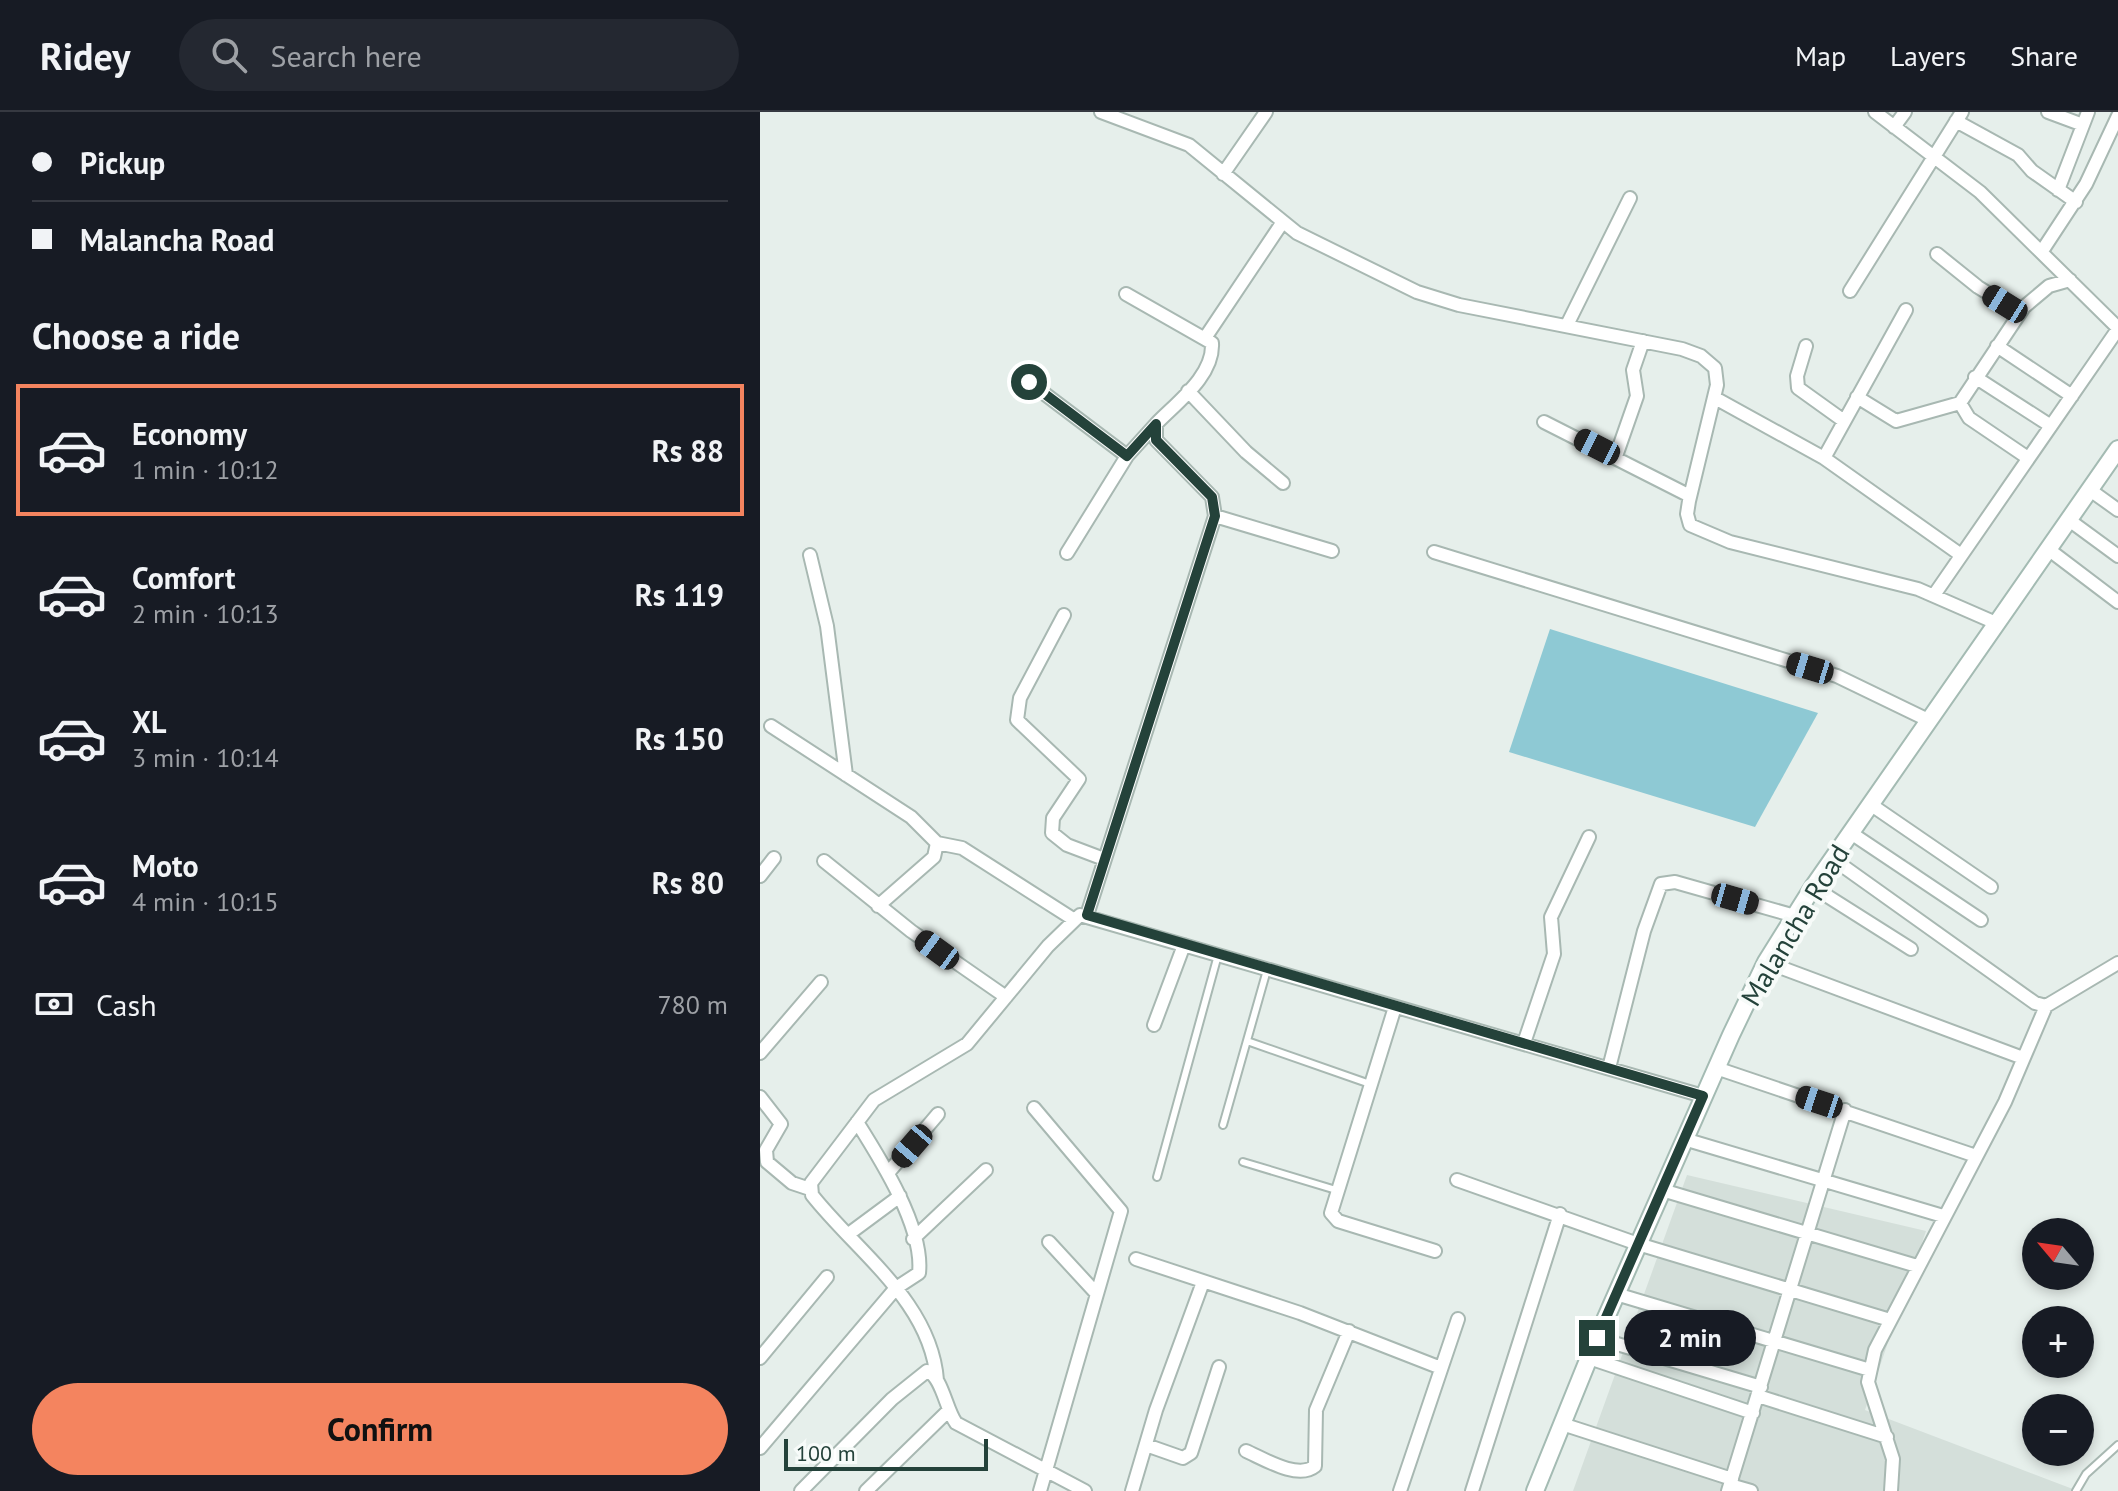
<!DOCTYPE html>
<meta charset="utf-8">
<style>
body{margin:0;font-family:"PT Sans",sans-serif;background:#242831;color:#f1f3f6;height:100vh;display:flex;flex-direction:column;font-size:30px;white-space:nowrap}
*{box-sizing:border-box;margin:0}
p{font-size:26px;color:#9ea1a6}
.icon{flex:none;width:44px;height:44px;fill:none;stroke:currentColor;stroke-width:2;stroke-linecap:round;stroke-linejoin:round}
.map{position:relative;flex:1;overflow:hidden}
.panel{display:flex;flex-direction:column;background:#171b24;width:760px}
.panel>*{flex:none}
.banner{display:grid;align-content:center;height:176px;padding:0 32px;background:#171b24}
.needle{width:52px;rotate:299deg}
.tools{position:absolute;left:1262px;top:1106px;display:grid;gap:16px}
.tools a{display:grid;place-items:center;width:72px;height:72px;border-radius:50%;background:#171b24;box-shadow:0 4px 12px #0003;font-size:40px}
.scale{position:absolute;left:24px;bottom:20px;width:204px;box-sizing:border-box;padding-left:8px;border:4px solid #24423a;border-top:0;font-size:22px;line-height:28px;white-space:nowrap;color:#24423a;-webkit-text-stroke:6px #f7fbf9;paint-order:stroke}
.end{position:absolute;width:36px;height:36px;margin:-18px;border:10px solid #24423a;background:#fff;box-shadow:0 0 0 4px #fff}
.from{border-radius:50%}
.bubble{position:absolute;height:56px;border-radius:28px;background:#171b24;box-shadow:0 4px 12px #0003;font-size:26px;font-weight:600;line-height:56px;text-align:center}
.car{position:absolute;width:24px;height:48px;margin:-24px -12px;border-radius:10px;box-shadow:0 0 6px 2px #0007;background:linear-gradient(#222 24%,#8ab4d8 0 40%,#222 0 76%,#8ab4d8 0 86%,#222 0)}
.banner b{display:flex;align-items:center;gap:28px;height:76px;font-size:30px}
.banner b+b{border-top:2px solid #363941}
.banner i{width:20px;height:20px;background:#f1f3f6}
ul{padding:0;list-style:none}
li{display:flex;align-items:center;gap:24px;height:132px;margin:0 16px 12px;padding:0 16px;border:4px solid transparent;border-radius:0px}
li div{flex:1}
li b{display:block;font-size:30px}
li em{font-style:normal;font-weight:600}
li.on{border-color:#f4845f}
li>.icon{width:72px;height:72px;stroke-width:1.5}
h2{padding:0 32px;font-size:36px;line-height:96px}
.pay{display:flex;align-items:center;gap:20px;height:88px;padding:0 32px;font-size:30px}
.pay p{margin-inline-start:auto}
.action{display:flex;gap:16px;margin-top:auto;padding:16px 32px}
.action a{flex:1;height:92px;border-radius:48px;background:#f4845f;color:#111;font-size:32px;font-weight:600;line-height:92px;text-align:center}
header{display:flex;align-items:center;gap:48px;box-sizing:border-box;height:112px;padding:0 40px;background:#171b24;border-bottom:2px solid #363941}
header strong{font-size:38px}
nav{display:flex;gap:44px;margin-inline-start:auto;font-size:28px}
.search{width:560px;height:72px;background:#242831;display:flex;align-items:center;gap:20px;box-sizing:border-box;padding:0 28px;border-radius:44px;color:#9ea1a6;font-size:30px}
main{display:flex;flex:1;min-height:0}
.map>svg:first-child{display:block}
</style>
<header>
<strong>Ridey</strong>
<div class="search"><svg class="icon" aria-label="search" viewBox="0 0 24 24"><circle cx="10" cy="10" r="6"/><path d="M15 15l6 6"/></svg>Search here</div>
<nav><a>Map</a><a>Layers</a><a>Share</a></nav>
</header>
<main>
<section class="panel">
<div class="banner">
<b><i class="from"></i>Pickup</b>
<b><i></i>Malancha Road</b>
</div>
<h2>Choose a ride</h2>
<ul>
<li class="on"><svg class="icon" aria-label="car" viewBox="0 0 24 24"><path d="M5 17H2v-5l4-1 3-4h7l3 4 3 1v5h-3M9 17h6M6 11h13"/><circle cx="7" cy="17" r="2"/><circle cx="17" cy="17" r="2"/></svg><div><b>Economy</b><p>1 min · 10:12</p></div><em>Rs 88</em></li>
<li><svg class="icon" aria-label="car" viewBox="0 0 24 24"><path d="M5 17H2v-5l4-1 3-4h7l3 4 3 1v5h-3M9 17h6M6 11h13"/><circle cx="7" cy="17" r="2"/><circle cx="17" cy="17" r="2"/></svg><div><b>Comfort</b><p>2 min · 10:13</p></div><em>Rs 119</em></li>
<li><svg class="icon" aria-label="car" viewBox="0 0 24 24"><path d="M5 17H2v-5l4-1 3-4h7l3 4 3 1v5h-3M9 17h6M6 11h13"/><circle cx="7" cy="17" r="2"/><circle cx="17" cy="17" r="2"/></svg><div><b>XL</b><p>3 min · 10:14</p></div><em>Rs 150</em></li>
<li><svg class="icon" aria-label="car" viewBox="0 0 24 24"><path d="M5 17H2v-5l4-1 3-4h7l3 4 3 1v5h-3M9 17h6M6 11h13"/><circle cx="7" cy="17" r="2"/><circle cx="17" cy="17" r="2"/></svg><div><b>Moto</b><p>4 min · 10:15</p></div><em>Rs 80</em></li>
</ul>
<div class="pay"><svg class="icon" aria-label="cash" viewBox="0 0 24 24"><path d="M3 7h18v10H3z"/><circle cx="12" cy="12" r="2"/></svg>Cash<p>780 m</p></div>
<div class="action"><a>Confirm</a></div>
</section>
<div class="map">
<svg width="1358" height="1379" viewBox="0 0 1358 1379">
<rect width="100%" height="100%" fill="#e6efeb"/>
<path fill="#d4dfda" d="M927,1063l239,56 -61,179 213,81h-505z"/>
<path fill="#8ec9d4" d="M790,517l268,84 -63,114 -246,-75z"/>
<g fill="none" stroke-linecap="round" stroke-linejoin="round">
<g stroke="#a8b8b2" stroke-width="10">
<path id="service" d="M487,929l123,43
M463,1013l44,-155
M483,1050l93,28
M397,1065l61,-222
M1316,1379l10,-17 32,-29"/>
</g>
<g stroke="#a8b8b2" stroke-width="16">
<path id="minor" d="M341,0l88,33 108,88 120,59 42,13 223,44 19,7 14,12 2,17 -28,116 -2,13 3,11 40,17 188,47 78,34
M1115,0l105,80 138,136
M1288,0l35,13
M1196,9l62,34 14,16 44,31
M1134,15l11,-15
M463,62l43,-62
M1298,78l30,-78
M1282,139l44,-67 32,-68
M1177,142l41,33 42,26
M1090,179l112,-179
M807,213l63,-127
M445,226l77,-115
M1046,234l-9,30 1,12 46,33
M1237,234l75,50
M1215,265l76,49
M269,270l98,74
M428,279l58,61 37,31
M1097,285l39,24 64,-18
M955,286l109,60 137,97
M784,310l146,74
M856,344l21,-60 -4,-26 10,-29
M1064,346l82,-148
M1268,346l-59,-40 -9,-15 64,-96 25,-21 21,-6
M1330,378l28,20
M455,404l117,35
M1309,408l49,36
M1288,437l70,53
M674,440l403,124 91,44
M307,441l60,-97 29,-32
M50,443l17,71 19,149
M1174,483l184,-266
M304,503l-44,83 -3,22 62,59 -26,39 -1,15 15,12 37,14
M11,614l140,91 26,26 -3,14 -56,49
M1110,692l121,83
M1091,721l130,87
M177,731l25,5 111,71
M1073,747l202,144 11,3 72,-43
M64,749l87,70 95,66
M0,764l14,-18
M1053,775l98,62
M327,803l128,-399 -3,-19 -56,-57v-16c20,-21 58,-48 56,-81l-86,-49
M1006,850l257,96
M635,895l-64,206 7,8 97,30
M394,913l30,-80
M764,931l30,-89 -3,-37 38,-80
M0,941l61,-71
M849,956l35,-137 17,-47 14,-2 120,34
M956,956l260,88
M0,985l21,27 -15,26 1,12 25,21 18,6
M274,996l87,103 -81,280
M924,1027l259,77
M128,1061l50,-59
M697,1068l181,64 252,76
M902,1078l255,76
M90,1121l50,-37
M153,1127l73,-69
M289,1130l47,51
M376,1147l164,54 141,55
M856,1182l254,76
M837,1226l164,49
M0,1246l67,-81
M829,1246l164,55
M177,1268c-6,-78 -80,-128 -125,-185l-1,-12 63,-83 93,-56 81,-98 32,-31 623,181
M998,1284l129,41
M802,1312l170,55
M386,1333l37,13 8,-5 28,-86
M0,1336l136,-160 23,-15c5,-45 -38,-113 -62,-151
M486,1339c18,8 52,29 69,15l1,-56 33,-79
M970,1373l21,6
M41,1379l91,-92 35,-28c15,5 19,39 29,52l129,68
M106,1379l81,-79
M372,1379l24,-81 47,-128
M640,1379l58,-172
M712,1379l88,-277
M968,1379l117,-381
M1131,1379l2,-32 -25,-77 7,-32 130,-248 41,-96"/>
</g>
<g stroke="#a4bbb3" stroke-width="20">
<path id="secondary" d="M775,1379l62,-153 134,-303 35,-73 47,-75 305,-438"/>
</g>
<use href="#service" stroke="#fff" stroke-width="6"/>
<use href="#minor" stroke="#fff" stroke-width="12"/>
<use href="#secondary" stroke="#fff" stroke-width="16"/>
</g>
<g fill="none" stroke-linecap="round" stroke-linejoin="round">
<path stroke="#24423a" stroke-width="10" d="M269,270l98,74 29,-32v16l56,57 3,19 -128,399 616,181 -106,242"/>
</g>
<g text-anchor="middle" stroke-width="8" stroke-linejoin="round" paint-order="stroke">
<g font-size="28" fill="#24423a" stroke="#f7fbf9">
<text transform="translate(1035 813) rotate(-59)" y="10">Malancha Road</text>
</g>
</g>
</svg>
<div class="tools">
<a><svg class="needle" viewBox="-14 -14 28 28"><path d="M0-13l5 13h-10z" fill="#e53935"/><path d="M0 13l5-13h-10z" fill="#9ea1a6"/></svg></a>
<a>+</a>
<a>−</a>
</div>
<div class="scale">100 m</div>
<i class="end from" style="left:269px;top:270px"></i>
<i class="end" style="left:837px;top:1226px"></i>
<div class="bubble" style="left:864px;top:1198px;width:132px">2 min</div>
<i class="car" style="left:1245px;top:192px;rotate:302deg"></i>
<i class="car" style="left:837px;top:335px;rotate:297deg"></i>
<i class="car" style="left:1050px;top:556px;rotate:287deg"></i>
<i class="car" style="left:975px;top:787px;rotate:106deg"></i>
<i class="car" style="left:177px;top:838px;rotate:306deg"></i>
<i class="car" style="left:1059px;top:990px;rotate:288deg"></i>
<i class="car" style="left:152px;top:1034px;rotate:221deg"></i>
</div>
</main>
